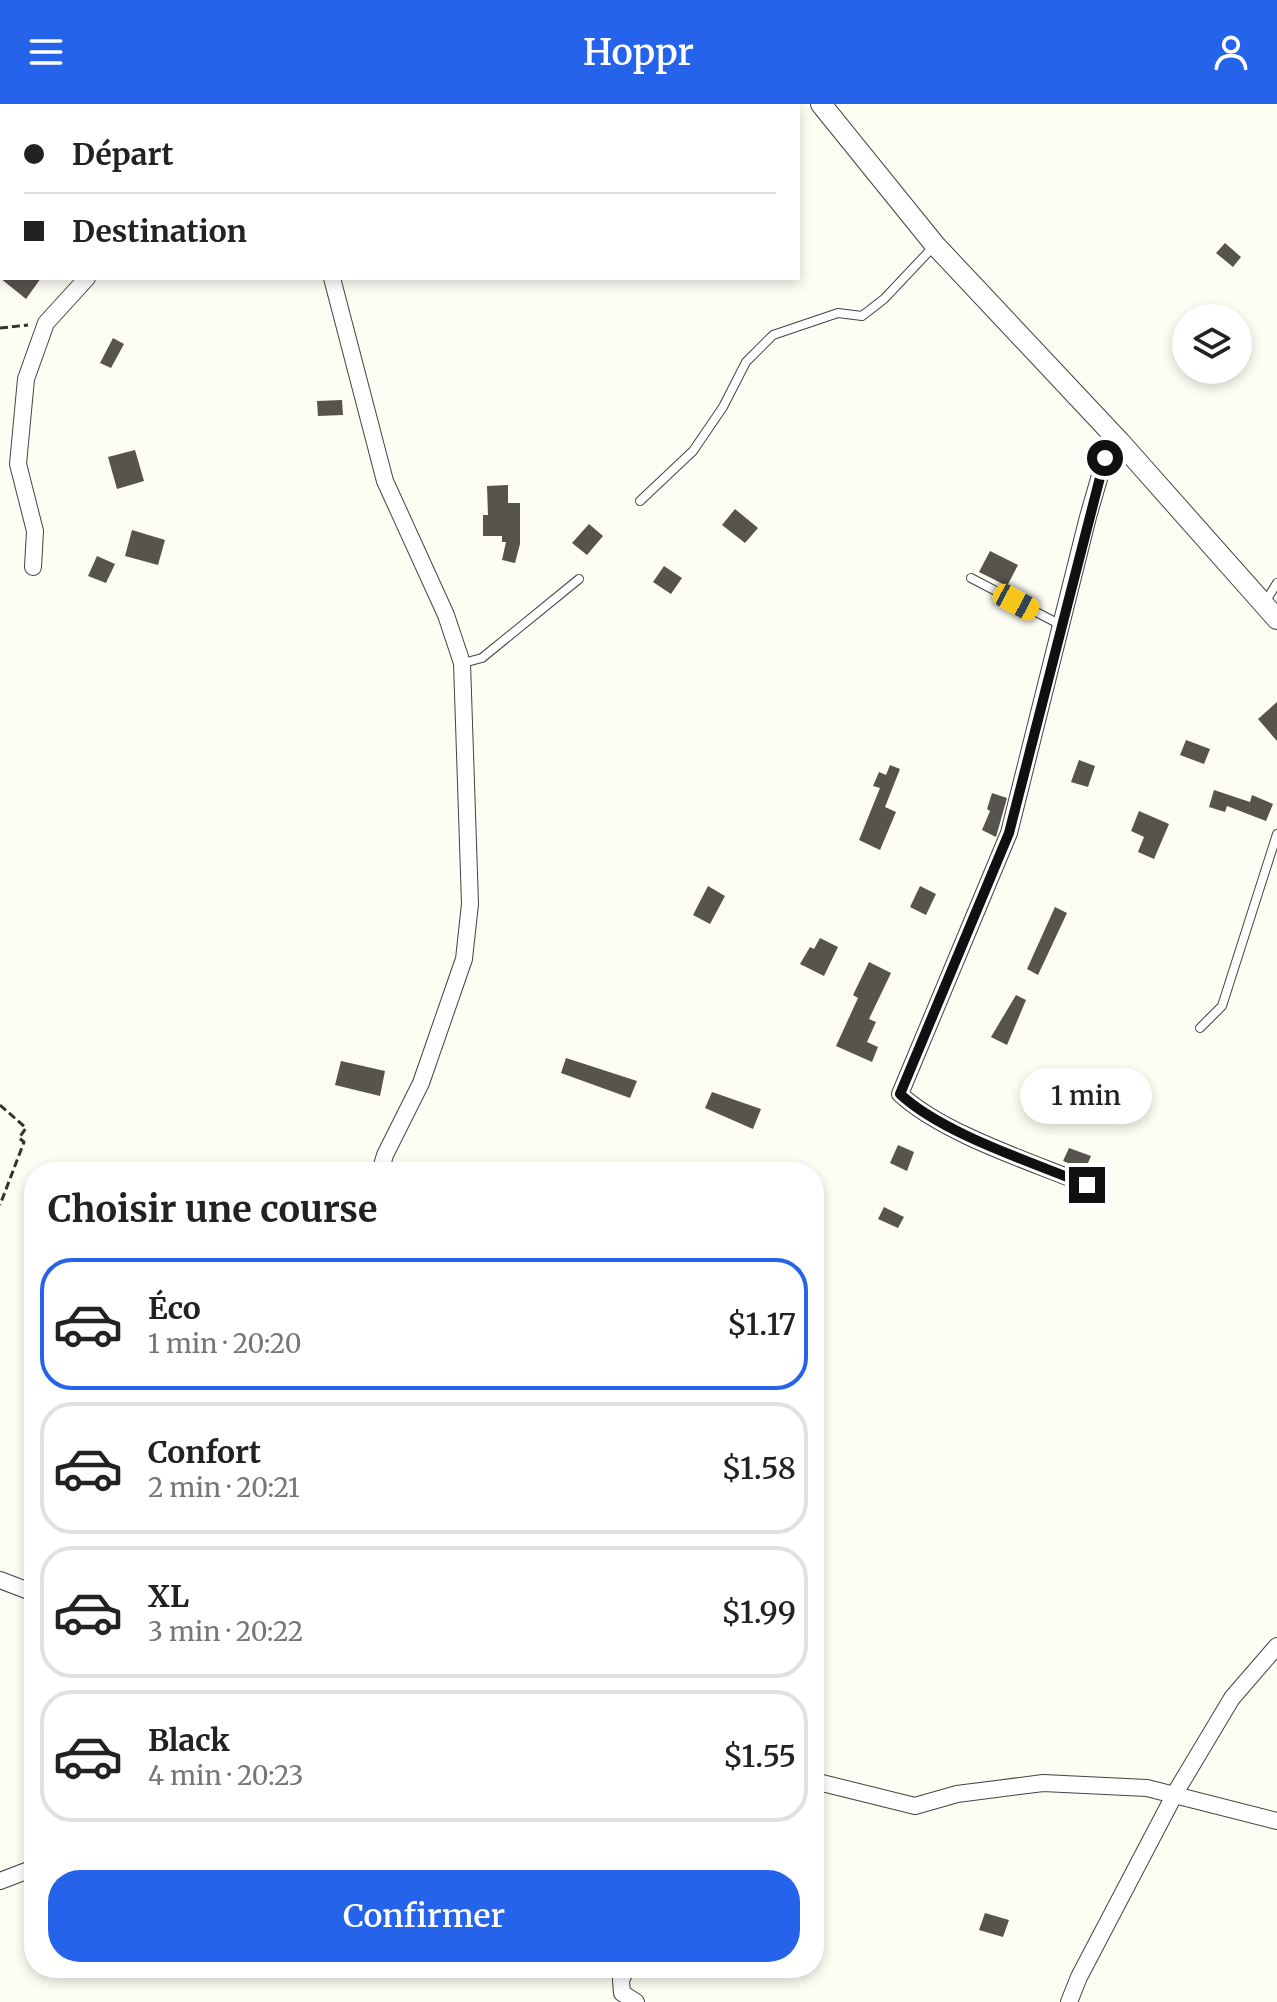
<!DOCTYPE html>
<html lang="fr">
<meta charset="utf-8">
<style>
body{margin:0;font-family:Merriweather,serif;background:#f6f6f6;color:#222;height:100vh;display:flex;flex-direction:column;font-size:30px;white-space:nowrap}
*{box-sizing:border-box;margin:0}
p{font-size:26px;color:#767676}
.icon{flex:none;width:44px;height:44px;fill:none;stroke:currentColor;stroke-width:2;stroke-linecap:round;stroke-linejoin:round}
.map{position:relative;flex:1;overflow:hidden}
.side{position:absolute;left:24px;top:1058px;width:800px;height:816px;display:flex;flex-direction:column;background:#fff;border-radius:32px;box-shadow:0 4px 12px #0003}
.side>*{flex:none}
.banner{position:absolute;left:0px;top:0px;width:800px;height:176px;box-shadow:0 4px 12px #0003;display:grid;align-content:center;height:176px;padding:0 24px;background:#fff}
.tools{position:absolute;left:1172px;top:200px;display:grid;gap:16px}
.tools a{display:grid;place-items:center;width:80px;height:80px;border-radius:50%;background:#fff;box-shadow:0 4px 12px #0003;font-size:40px}
.end{position:absolute;width:36px;height:36px;margin:-18px;border:10px solid #101010;background:#fff;box-shadow:0 0 0 4px #fff}
.from{border-radius:50%}
.bubble{position:absolute;height:56px;border-radius:28px;background:#fff;box-shadow:0 4px 12px #0003;font-size:26px;font-weight:600;line-height:56px;text-align:center}
.car{position:absolute;width:24px;height:48px;margin:-24px -12px;border-radius:10px;box-shadow:0 0 6px 2px #0007;background:linear-gradient(#f5c518 24%,#345 0 40%,#f5c518 0 76%,#345 0 86%,#f5c518 0)}
.banner b{display:flex;align-items:center;gap:28px;height:76px;font-size:30px}
.banner b+b{border-top:2px solid #e0e0e0}
.banner i{width:20px;height:20px;background:#222}
ul{padding:0;list-style:none}
li{display:flex;align-items:center;gap:24px;height:132px;margin:0 16px 12px;padding:0 8px;border:4px solid #e0e0e0;border-radius:32px}
li div{flex:1}
li b{display:block;font-size:30px}
li em{font-style:normal;font-weight:600}
li.selected{border-color:#2563eb}
li>.icon{width:72px;height:72px;stroke-width:1.5}
h2{padding:0 24px;font-size:36px;line-height:96px}
.cta{display:flex;gap:16px;margin-top:auto;padding:16px 24px}
.cta a{flex:1;height:92px;border-radius:32px;background:#2563eb;color:#fff;font-size:32px;font-weight:600;line-height:92px;text-align:center}
header{display:flex;justify-content:space-between;align-items:center;height:104px;padding:0 24px;background:#2563eb;color:#fff;font-size:36px;font-weight:600}
.map>svg:first-child{display:block}
</style>
<header><svg class="icon" aria-label="menu" viewBox="0 0 24 24"><path d="M4 6h16M4 12h16M4 18h16"/></svg>Hoppr<svg class="icon" aria-label="person" viewBox="0 0 24 24"><circle cx="12" cy="8" r="4"/><path d="M4 21q1-7 8-7t8 7"/></svg></header>
<div class="map">
<svg width="1277" height="1898" viewBox="0 0 1277 1898">
<rect width="100%" height="100%" fill="#fdfdf4"/>
<path fill="#57534d" d="M1225,139l16,14 -8,10 -17,-14z
M0,174h41l-15,21z
M113,234l11,6 -13,24 -11,-5z
M342,296l1,15 -25,1 -1,-15z
M135,346l9,31 -27,8 -9,-32z
M508,381v18h12v41l-5,19 -13,-3 4,-18h-4v-6h-19v-21h5l-1,-29z
M735,405l23,19 -13,15 -23,-18z
M589,420l14,12 -16,19 -15,-12z
M132,426l33,10 -7,25 -33,-9z
M990,447l28,14 -11,21 -28,-14z
M97,452l18,8 -9,19 -18,-7z
M664,462l18,12 -11,16 -18,-12z
M1277,598v39l-19,-22z
M1186,636l24,9 -6,15 -24,-9z
M1079,656l16,6 -7,21 -17,-5z
M890,661l10,4 -15,38 11,5 -16,38 -21,-10 21,-52 -7,-2 6,-14 7,3z
M1214,686l36,12 2,-7 21,9 -7,17 -39,-15 -2,6 -16,-5z
M992,689l15,5 -11,39 -14,-7 8,-19 -3,-2z
M1139,707l30,13 -15,35 -16,-7 6,-15 -13,-6z
M708,782l17,10 -15,28 -17,-9z
M920,782l16,8 -10,21 -16,-8z
M1055,803l12,6 -29,62 -11,-6z
M820,834l18,9 -14,29 -24,-12 10,-17 4,2z
M869,858l22,11 -22,46 7,3 -9,20 11,5 -6,15 -36,-16 22,-48 -5,-3z
M1016,891l10,5 -19,45 -16,-8z
M566,954l71,23 -7,17 -69,-25z
M341,957l44,10 -5,25 -45,-11z
M712,988l49,17 -8,20 -48,-21z
M898,1041l16,7 -7,19 -17,-8z
M1069,1044l22,8 -6,14 -22,-9z
M884,1103l20,10 -6,11 -20,-9z
M985,1809l24,7 -6,17 -24,-7z"/>
<g fill="none" stroke-linecap="round" stroke-linejoin="round">
<g stroke="#434343" stroke-width="10">
<path id="service" d="M640,397l53,-50 30,-44 23,-45 27,-27 65,-22 24,3 22,-17 51,-54
M971,474l90,47
M1264,500l13,-21
M463,559l19,-5 97,-79
M1200,924l22,-22 55,-172"/>
</g>
<g stroke="#434343" stroke-width="18">
<path id="minor" d="M251,0l1,2
M204,2l2,-2
M332,174l53,203 61,134 16,48 8,241 -6,55 -43,124 -36,72 -5,17
M33,463l2,-36 -17,-67 8,-85 20,-56 41,-45
M1087,1081c-55,-23 -144,-51 -187,-91l109,-261 79,-316 17,-59 15,-16
M0,1476l34,13
M814,1677l101,25 42,-12 86,-11 104,5 130,33
M0,1777l34,-13
M627,1864l-6,12 1,13 14,9
M1069,1898l10,-25 98,-187 55,-92 45,-52"/>
</g>
<g stroke="#434343" stroke-width="22">
<path id="tertiary" d="M821,0l114,141 185,197 157,177"/>
</g>
<path stroke="#323232" stroke-width="3" stroke-dasharray="8 4" stroke-linecap="butt" d="M0,224l28,-3
M0,1001l26,23 -7,10 5,4 -24,63"/>
<use href="#service" stroke="#fff" stroke-width="8"/>
<use href="#minor" stroke="#fff" stroke-width="16"/>
<use href="#tertiary" stroke="#fff" stroke-width="20"/>
</g>
<g fill="none" stroke-linecap="round" stroke-linejoin="round">
<path stroke="#101010" stroke-width="10" d="M1087,1081c-55,-23 -144,-51 -187,-91l109,-261 96,-375"/>
</g>
</svg>
<div class="tools">
<a><svg class="icon" aria-label="layers" viewBox="0 0 24 24"><path d="M12 4l9 5-9 5-9-5zM3 14l9 5 9-5"/></svg></a>
</div>
<i class="end from" style="left:1105px;top:354px"></i>
<i class="end" style="left:1087px;top:1081px"></i>
<div class="bubble" style="left:1020px;top:964px;width:132px">1 min</div>
<i class="car" style="left:1016px;top:498px;rotate:118deg"></i>
<div class="banner">
<b><i class="from"></i>Départ</b>
<b><i></i>Destination</b>
</div>
<section class="side">
<h2>Choisir une course</h2>
<ul>
<li class="selected"><svg class="icon" aria-label="car" viewBox="0 0 24 24"><path d="M5 17H2v-5l4-1 3-4h7l3 4 3 1v5h-3M9 17h6M6 11h13"/><circle cx="7" cy="17" r="2"/><circle cx="17" cy="17" r="2"/></svg><div><b>Éco</b><p>1 min · 20:20</p></div><em>$1.17</em></li>
<li><svg class="icon" aria-label="car" viewBox="0 0 24 24"><path d="M5 17H2v-5l4-1 3-4h7l3 4 3 1v5h-3M9 17h6M6 11h13"/><circle cx="7" cy="17" r="2"/><circle cx="17" cy="17" r="2"/></svg><div><b>Confort</b><p>2 min · 20:21</p></div><em>$1.58</em></li>
<li><svg class="icon" aria-label="car" viewBox="0 0 24 24"><path d="M5 17H2v-5l4-1 3-4h7l3 4 3 1v5h-3M9 17h6M6 11h13"/><circle cx="7" cy="17" r="2"/><circle cx="17" cy="17" r="2"/></svg><div><b>XL</b><p>3 min · 20:22</p></div><em>$1.99</em></li>
<li><svg class="icon" aria-label="car" viewBox="0 0 24 24"><path d="M5 17H2v-5l4-1 3-4h7l3 4 3 1v5h-3M9 17h6M6 11h13"/><circle cx="7" cy="17" r="2"/><circle cx="17" cy="17" r="2"/></svg><div><b>Black</b><p>4 min · 20:23</p></div><em>$1.55</em></li>
</ul>
<div class="cta"><a>Confirmer</a></div>
</section>
</div>
